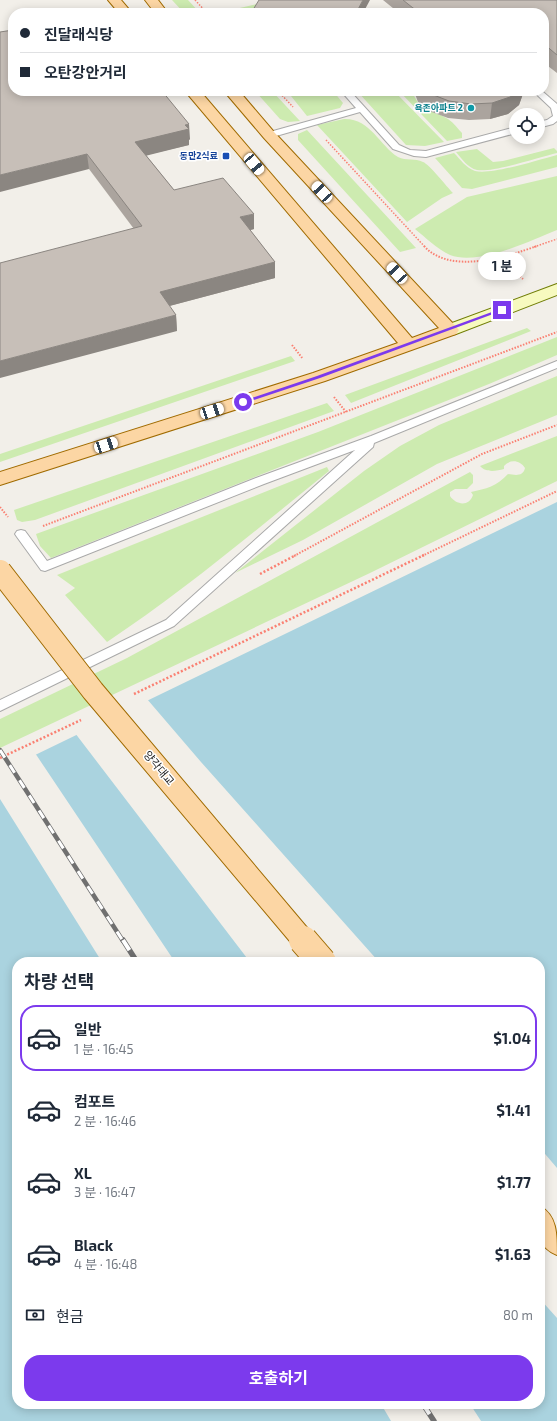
<!DOCTYPE html>
<html lang="ko">
<meta charset="utf-8">
<style>
body{margin:0;font-family:"Exo 2","Noto Sans KR",sans-serif;background:#f6f6f7;color:#1f2937;height:100vh;display:flex;flex-direction:column;font-size:15px;white-space:nowrap}
*{box-sizing:border-box;margin:0}
p{font-size:13px;color:#747a83}
.icon{flex:none;width:22px;height:22px;fill:none;stroke:currentColor;stroke-width:2;stroke-linecap:round;stroke-linejoin:round}
.map{position:relative;flex:1;overflow:hidden}
.details{position:absolute;left:12px;top:957px;width:533px;height:452px;display:flex;flex-direction:column;background:#fff;border-radius:16px;box-shadow:0 2px 10px #0003}
.details>*{flex:none}
.top-card{position:absolute;left:8px;top:8px;width:541px;height:88px;border-radius:16px;box-shadow:0 2px 10px #0003;display:grid;align-content:center;height:88px;padding:0 12px;background:#fff}
.buttons{position:absolute;left:509px;top:108px;display:grid;gap:8px}
.buttons a{display:grid;place-items:center;width:36px;height:36px;border-radius:50%;background:#fff;box-shadow:0 2px 10px #0003;font-size:20px}
.end{position:absolute;width:18px;height:18px;margin:-9px;border:5px solid #7c3aed;background:#fff;box-shadow:0 0 0 2px #fff}
.from{border-radius:50%}
.bubble{position:absolute;height:28px;border-radius:14px;background:#fff;box-shadow:0 2px 10px #0003;font-size:13px;font-weight:700;line-height:28px;text-align:center}
.car{position:absolute;width:12px;height:24px;margin:-12px -6px;border-radius:5px;box-shadow:0 0 3px 1px #0007;background:linear-gradient(#fff 24%,#345 0 40%,#fff 0 76%,#345 0 86%,#fff 0)}
.top-card b{display:flex;align-items:center;gap:14px;height:38px;font-size:15px}
.top-card b+b{border-top:1px solid #e0e1e3}
.top-card i{width:10px;height:10px;background:#1f2937}
ul{padding:0;list-style:none}
li{display:flex;align-items:center;gap:12px;height:66px;margin:0 8px 6px;padding:0 4px;border:2px solid transparent;border-radius:16px}
li div{flex:1}
li b{display:block;font-size:15px}
li em{font-style:normal;font-weight:700}
li.selected{border-color:#7c3aed}
li>.icon{width:36px;height:36px;stroke-width:1.5}
h2{padding:0 12px;font-size:18px;line-height:48px}
.pay{display:flex;align-items:center;gap:10px;height:44px;padding:0 12px;font-size:15px}
.pay p{margin-inline-start:auto}
.action{display:flex;gap:8px;margin-top:auto;padding:8px 12px}
.action a{flex:1;height:46px;border-radius:16px;background:#7c3aed;color:#fff;font-size:16px;font-weight:700;line-height:46px;text-align:center}
.map>svg:first-child{display:block}
</style>
<div class="map">
<svg width="557" height="1421" viewBox="0 0 557 1421">
<rect width="100%" height="100%" fill="#f2efe9"/>
<path fill="#cdebb0" d="M172,0h16l12,13h-16z
M270,1l-12,12h-40z
M255,91h17l28,30 -12,1 -8,-3z
M313,91h20l10,12 -3,5 -33,8 -16,-20z
M357,91h37l50,51 -19,4 -19,-1z
M399,91h13c9,23 19,17 36,28 6,4 10,10 14,14v5l-15,3z
M344,119c26,-1 35,26 54,38 8,4 17,1 25,5 6,2 24,25 30,31l-11,5 -35,24 -90,-97z
M307,130l109,118 -16,4 -102,-112v-6z
M554,148l3,3v2c-17,4 -65,20 -80,17 -9,-2 -15,-11 -21,-18l21,-3 16,13 10,-1z
M454,153c6,6 12,15 21,18 17,4 63,-11 82,-16v12l-85,22 -10,-1 -27,-30z
M557,176v54c-27,11 -79,36 -107,25 -13,-6 -25,-18 -35,-26l52,-32z
M527,328l4,3 -180,72 -6,-8z
M557,337v18l-68,29 -438,174 -11,-12 -4,-12 282,-102z
M291,356l4,5 -295,101v-8z
M557,376v39l-120,49 -134,76 -68,33 129,-102 36,-25 39,-21z
M327,403l7,8 -299,109 -13,2 -5,-2 -3,-10z
M557,436v45l-187,92 -370,175v-29l127,-61 343,-186 3,3v8l-6,6h-12l-5,3v4c6,9 19,11 23,-1l-2,-3c15,-3 26,-6 37,-18 7,1 15,3 17,-6 -5,-8 -15,-9 -21,-2v3c-8,2 -18,4 -24,-3z
M327,467l2,4c-73,59 -144,119 -222,171l-42,-47 10,-7 -18,-13z"/>
<path fill="#aad3df" fill-rule="evenodd" d="M557,502v919h-557v-649zM17,962h523v442h-523z"/>
<path fill="#f2efe9" d="M147,699l54,63 178,200h-129l-175,-229z
M35,753l140,209h-73l-102,-163v-29z
M540,1148l17,20v150l-17,-19z
M381,1404h89l11,17h-90z"/>
<g fill="none" stroke-linecap="round" stroke-linejoin="round">
<g stroke="#a9a9a9" stroke-width="2">
<path id="lane" d="M341,91h9l49,54 11,5 16,1 90,-24v6l-90,24 -12,-1 -21,-7 -33,-37 -91,26 -4,-3 1,-2 90,-25z
M533,91h9l15,13v17l-4,3 -15,4v-6l9,-2 6,-4 -2,-8z
M557,361v7l-183,75 -1,4 -199,179 -174,85v-11l166,-80 189,-170 -91,34 -219,87 -4,-1 -24,-33 -2,-3 2,-3 4,-1 4,1 22,30 209,-83 115,-42z"/>
</g>
<g stroke="#707d05" stroke-width="2">
<path id="secondary" d="M557,284v11l-101,39 -6,1 -6,-1 -3,-4 3,-4z"/>
</g>
<g stroke="#a06b00" stroke-width="2">
<path id="primary" d="M108,0h13l11,13h-13z
M145,0h13l10,13h-13z
M185,91h15l212,247 27,-10 -175,-190 -40,-47h15l35,41 185,198 -3,4 -131,47 -325,104v-13l313,-99 85,-30z
M540,1206c17,10 17,27 17,49 -24,-10 -17,-27 -17,-49z"/>
</g>
<path stroke="#fa8072" stroke-width="1.5" stroke-dasharray="1.5 1.5" stroke-linecap="butt" d="M195,0l12,13
M278,91l15,16
M326,140l99,107
M534,247l23,-8"/>
<path stroke="#fa8072" stroke-width="2" stroke-dasharray="1.5 1.5" stroke-linecap="butt" d="M424,246c26,29 82,11 113,0
M500,258l23,21
M292,345l11,14
M334,397l12,15
M0,507l8,10
M43,526l514,-194
M294,556l188,-102 75,-29
M422,556l135,-65"/>
<path stroke="#fa8072" stroke-width="2.5" stroke-dasharray="2 2" stroke-linecap="butt" d="M260,574l36,-19
M134,694l290,-139
M0,758l81,-38"/>
<use href="#lane" fill="#fff" fill-rule="evenodd"/>
<use href="#secondary" fill="#f7fabf" fill-rule="evenodd"/>
<use href="#primary" fill="#fcd6a4" fill-rule="evenodd"/>
<g stroke="#707070" stroke-width="4.5">
<path id="rail-far1" d="M0,750l123,191"/>
</g>
<g stroke="#707070" stroke-width="5.5">
<path id="rail" d="M123,940l14,22
M423,1404l11,17"/>
</g>
<use href="#rail-far1" stroke="#fff" stroke-width="3" stroke-dasharray="9" stroke-linecap="butt"/>
<use href="#rail" stroke="#fff" stroke-width="4" stroke-dasharray="12" stroke-linecap="butt"/>
<g stroke="#a06b00" stroke-width="24" stroke-linecap="butt">
<path id="primary-bridge-far1" d="M0,571l93,120 211,250"/>
</g>
<g stroke="#a06b00" stroke-width="30" stroke-linecap="butt">
<path id="primary-bridge" d="M303,940l19,22"/>
</g>
<use href="#primary-bridge-far1" stroke="#fcd6a4" stroke-width="22"/>
<use href="#primary-bridge" stroke="#fcd6a4" stroke-width="28"/>
</g>
<path fill="#aba49e" d="M383,0h174v73l-13,-10v-50h-145z
M0,32l190,107 -1,1v5l-43,10 28,35 80,39 -4,1 25,32v16l-106,28 7,9 1,16 -43,-102 -45,-60z
M414,91h110l-5,14 -11,9 -18,5 -21,1 -21,-2 -19,-7 -11,-9z"/>
<path fill="#8b8681" d="M363,0h7l-7,13h-7z
M519,91h5l-5,14 -11,9 -18,5 2,-16z
M189,124l1,15 -1,1v5l-52,13 -2,-16z
M87,154l2,15 -89,23v-17z
M254,214v15l-14,4v-16z
M275,262v16l-113,30 -2,-16z
M176,315l1,16 -177,47v-17z"/>
<path fill="#c7bfb8" stroke="#8b8681" d="M259,0h104l-7,13h-105z
M403,0h154v55l-13,-11v-31h-122l-9,-5z
M13,30v61h149l27,33 -4,1 4,4 -54,13 39,48 49,-12 31,36 -14,3 35,45 -115,30 16,23 -176,46v-98l142,-37 -55,-72 -87,21v-143z
M426,91h93l-9,6 -18,6 -21,1 -22,-3 -18,-7z"/>
<path fill="#7c3aed" d="M500,309l4,1 -184,68 -75,25 -5,-1 77,-26z"/>
<circle fill="#0f9aa8" stroke="#fff" stroke-width="1.5" cx="471" cy="108" r="4"/>
<rect fill="#1a4fb4" stroke="#fff" stroke-width="1.5" x="222" y="152" width="8" height="8" rx="2"/>
<g text-anchor="middle" stroke-width="3" stroke-linejoin="round" paint-order="stroke">
<g font-size="9" font-weight="bold" fill="#0d838f" stroke="#fff" text-anchor="end">
<text x="463" y="111">욕존아파트 2</text>
</g>
<g font-size="9" font-weight="bold" fill="#164399" stroke="#fff" text-anchor="end">
<text x="218" y="159">동만2식료</text>
</g>
<g font-size="11" fill="#222" stroke="#fff">
<text transform="translate(159 768) rotate(50)" y="4">양각대교</text>
</g>
</g>
</svg>
<div class="buttons">
<a><svg class="icon" aria-label="locate" viewBox="0 0 24 24"><circle cx="12" cy="12" r="6"/><path d="M12 2v4M12 18v4M2 12h4M18 12h4"/></svg></a>
</div>
<i class="end from" style="left:243px;top:402px"></i>
<i class="end" style="left:502px;top:310px"></i>
<div class="bubble" style="left:478px;top:252px;width:48px">1 분</div>
<i class="car" style="left:254px;top:164px;rotate:140deg"></i>
<i class="car" style="left:322px;top:192px;rotate:317deg"></i>
<i class="car" style="left:397px;top:273px;rotate:317deg"></i>
<i class="car" style="left:212px;top:411px;rotate:72deg"></i>
<i class="car" style="left:106px;top:445px;rotate:72deg"></i>
<div class="top-card">
<b><i class="from"></i>진달래식당</b>
<b><i></i>오탄강안거리</b>
</div>
<section class="details">
<h2>차량 선택</h2>
<ul>
<li class="selected"><svg class="icon" aria-label="car" viewBox="0 0 24 24"><path d="M5 17H2v-5l4-1 3-4h7l3 4 3 1v5h-3M9 17h6M6 11h13"/><circle cx="7" cy="17" r="2"/><circle cx="17" cy="17" r="2"/></svg><div><b>일반</b><p>1 분 · 16:45</p></div><em>$1.04</em></li>
<li><svg class="icon" aria-label="car" viewBox="0 0 24 24"><path d="M5 17H2v-5l4-1 3-4h7l3 4 3 1v5h-3M9 17h6M6 11h13"/><circle cx="7" cy="17" r="2"/><circle cx="17" cy="17" r="2"/></svg><div><b>컴포트</b><p>2 분 · 16:46</p></div><em>$1.41</em></li>
<li><svg class="icon" aria-label="car" viewBox="0 0 24 24"><path d="M5 17H2v-5l4-1 3-4h7l3 4 3 1v5h-3M9 17h6M6 11h13"/><circle cx="7" cy="17" r="2"/><circle cx="17" cy="17" r="2"/></svg><div><b>XL</b><p>3 분 · 16:47</p></div><em>$1.77</em></li>
<li><svg class="icon" aria-label="car" viewBox="0 0 24 24"><path d="M5 17H2v-5l4-1 3-4h7l3 4 3 1v5h-3M9 17h6M6 11h13"/><circle cx="7" cy="17" r="2"/><circle cx="17" cy="17" r="2"/></svg><div><b>Black</b><p>4 분 · 16:48</p></div><em>$1.63</em></li>
</ul>
<div class="pay"><svg class="icon" aria-label="cash" viewBox="0 0 24 24"><path d="M3 7h18v10H3z"/><circle cx="12" cy="12" r="2"/></svg>현금<p>80 m</p></div>
<div class="action"><a>호출하기</a></div>
</section>
</div>
